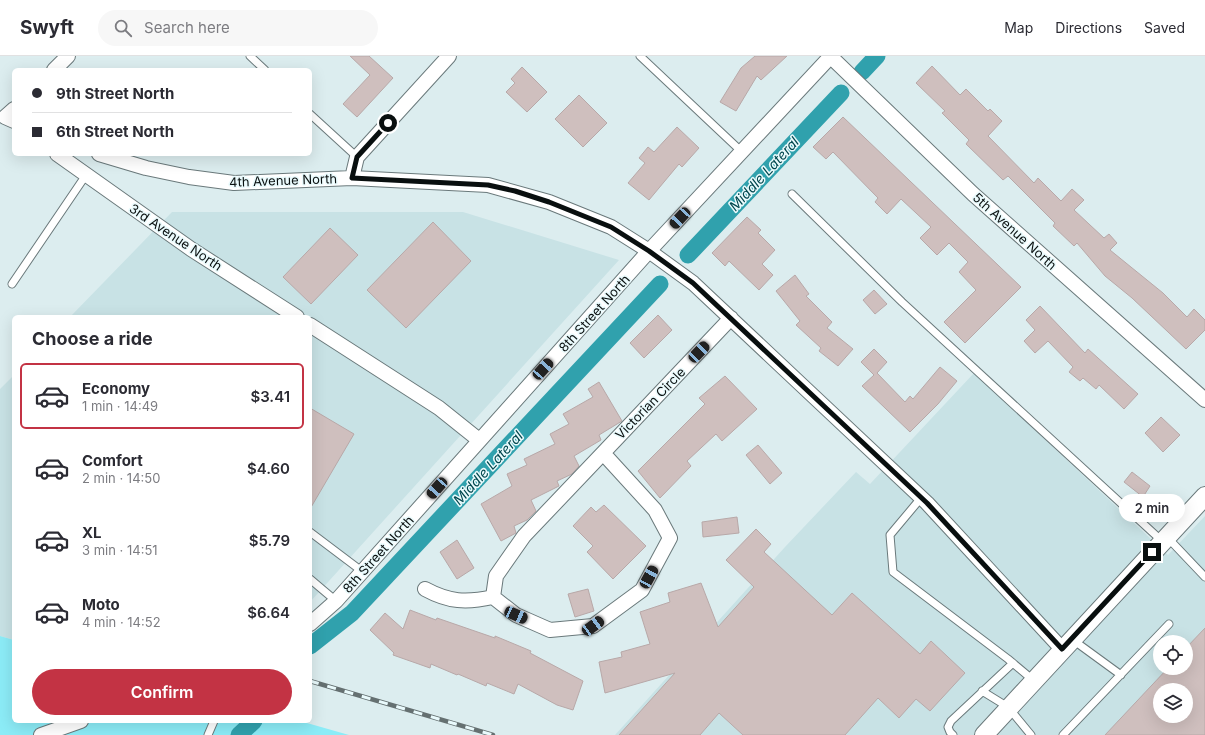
<!DOCTYPE html>
<meta charset="utf-8">
<style>
body{margin:0;font-family:Inter,sans-serif;background:#f7f7f7;color:#2b2b33;height:100vh;display:flex;flex-direction:column;font-size:15px;white-space:nowrap}
*{box-sizing:border-box;margin:0}
p{font-size:13px;color:#7c7c81}
.icon{flex:none;width:22px;height:22px;fill:none;stroke:currentColor;stroke-width:2;stroke-linecap:round;stroke-linejoin:round}
.map{position:relative;flex:1;overflow:hidden}
.drawer{position:absolute;left:12px;top:259px;width:300px;height:408px;display:flex;flex-direction:column;background:#fff;border-radius:6px;box-shadow:0 4px 16px #0002}
.drawer>*{flex:none}
.banner{position:absolute;left:12px;top:12px;width:300px;height:88px;border-radius:6px;box-shadow:0 4px 16px #0002;display:grid;align-content:center;height:88px;padding:0 20px;background:#fff}
.controls{position:absolute;left:1153px;top:579px;display:grid;gap:8px}
.controls a{display:grid;place-items:center;width:40px;height:40px;border-radius:50%;background:#fff;box-shadow:0 4px 16px #0002;font-size:20px}
.end{position:absolute;width:18px;height:18px;margin:-9px;border:5px solid #090f0f;background:#fff;box-shadow:0 0 0 2px #fff}
.from{border-radius:50%}
.bubble{position:absolute;height:28px;border-radius:14px;background:#fff;box-shadow:0 4px 16px #0002;font-size:13px;font-weight:600;line-height:28px;text-align:center}
.car{position:absolute;width:12px;height:24px;margin:-12px -6px;border-radius:5px;box-shadow:0 0 3px 1px #0007;background:linear-gradient(#222 24%,#8ab4d8 0 40%,#222 0 76%,#8ab4d8 0 86%,#222 0)}
.banner b{display:flex;align-items:center;gap:14px;height:38px;font-size:15px}
.banner b+b{border-top:1px solid #e1e1e2}
.banner i{width:10px;height:10px;background:#2b2b33}
ul{padding:0;list-style:none}
li{display:flex;align-items:center;gap:12px;height:66px;margin:0 8px 6px;padding:0 12px;border:2px solid transparent;border-radius:6px}
li div{flex:1}
li b{display:block;font-size:15px}
li em{font-style:normal;font-weight:600}
li.selected{border-color:#c33344}
li>.icon{width:36px;height:36px;stroke-width:1.5}
h2{padding:0 20px;font-size:18px;line-height:48px}
.button{display:flex;gap:8px;margin-top:auto;padding:8px 20px}
.button a{flex:1;height:46px;border-radius:24px;background:#c33344;color:#fff;font-size:16px;font-weight:600;line-height:46px;text-align:center}
header{display:flex;align-items:center;gap:24px;box-sizing:border-box;height:56px;padding:0 20px;background:#fff;border-bottom:1px solid #e1e1e2}
header strong{font-size:19px}
nav{display:flex;gap:22px;margin-inline-start:auto;font-size:14px}
.search{width:280px;height:36px;background:#f7f7f7;display:flex;align-items:center;gap:10px;box-sizing:border-box;padding:0 14px;border-radius:22px;color:#7c7c81;font-size:15px}
.map>svg:first-child{display:block}
</style>
<header>
<strong>Swyft</strong>
<div class="search"><svg class="icon" aria-label="search" viewBox="0 0 24 24"><circle cx="10" cy="10" r="6"/><path d="M15 15l6 6"/></svg>Search here</div>
<nav><a>Map</a><a>Directions</a><a>Saved</a></nav>
</header>
<div class="map">
<svg width="1205" height="679" viewBox="0 0 1205 679">
<rect width="100%" height="100%" fill="#dcedef"/>
<path fill="#c8e2e5" fill-rule="evenodd" d="M172,156h291l156,48 -309,342v-285h-240z
M974,317l194,182 37,-39v219h-590l170,-188 71,-75 14,12zM1160,586h26v26h-26zM1160,634h26v26h-26z
M14,319v265l-14,-4v-247z"/>
<path fill="#8cecf7" d="M0,580l14,4v81h286l49,14h-349z"/>
<g fill="none" stroke-linecap="round" stroke-linejoin="round">
<path stroke="#30a1ad" stroke-width="17" d="M862,16l15,-16
M688,199l153,-162
M310,590l42,-33 308,-329
M239,679l15,-14"/>
</g>
<path fill="#cfbfbe" stroke="#b8a8a8" fill-rule="evenodd" d="M350,0h19l24,22 -36,39 -14,-13 27,-29z
M755,0h32l-26,24 -4,-4 -21,35 -16,-9 21,-34z
M932,10l28,29 6,-6 22,22 2,-2 12,12 -14,15 46,47 4,-5 23,23 11,-12 12,11 -10,10 30,28 5,-4 8,9 -7,7 53,43 24,24 7,-8 11,11v10l-19,19 -54,-51 -27,-22 -28,-33 -3,3 -21,-20 2,-3 -47,-47 -5,4 -37,-36 3,-4 -27,-27 3,-2 -29,-28z
M522,11l25,25 -20,20 -21,-20 9,-9 -4,-4z
M579,39l28,28 -24,24 -28,-28z
M843,61l178,170 -56,56 -21,-21 32,-32 -17,-18 9,-10 -19,-19 -12,12 -17,-17 11,-11 -30,-28 -14,15 -12,-12 3,-4 -45,-46 -7,7 -13,-12z
M677,71l22,21 -17,19 -3,-3 -30,36 -21,-17 17,-20 -6,-5 9,-11 6,5z
M747,161l14,13 -3,3 17,17 -13,14 11,11 -14,15 -30,-29 -4,5 -13,-13z
M433,166l38,39 -65,67 -39,-38z
M330,172l28,27 -47,49 -28,-27z
M795,219l14,19 -3,2 26,26 -5,6 26,21 -15,17 -19,-15 2,-3 -25,-23 4,-4 -24,-30z
M874,234l13,14 -12,10 -12,-14z
M1040,250l45,47 3,-4 50,45 -14,15 -25,-24 -3,4 -13,-11 -3,3 -11,-9 4,-5 -25,-26 -13,12 -11,-12 11,-11 -9,-10z
M658,259l14,15 -28,28 -14,-15z
M874,293l13,13 -10,11 28,29 5,-6 3,3 27,-32 17,14 -19,23 -28,28 -48,-46 12,-11 -13,-13z
M725,320l32,33 -35,32 -6,-7 -29,27 4,5 -31,32 -22,-27 67,-67 -6,-6z
M599,326l23,39 -23,14 2,5 -27,16 5,10 -7,8 -15,7 2,5 -28,14 5,11 -9,9 -13,6 2,7 -15,8 -20,-37 31,-18 -5,-12 20,-9 -3,-6 31,-15 -5,-10 19,-10 -6,-10 30,-17 -5,-8z
M310,352l44,26 -44,75z
M1161,361l19,18 -17,17 -18,-19z
M758,389l24,28 -12,11 -24,-29z
M1132,416l18,14 -7,11 -19,-15z
M604,449l42,41 -33,33 -26,-27 6,-6 -20,-20 18,-19 5,5z
M737,461l2,16 -36,4 -1,-15z
M756,473l15,15 -7,8 68,63 20,-22 68,61 11,-13 34,32 -35,38 -14,-12 -17,19 -21,-20 -33,37h-102l-24,-22 -19,22h-81l56,-62 -70,20 -6,-31 23,-5 -1,-5 29,-8 -10,-32 30,-10 -2,-9 33,-10 17,44 36,-40 -28,-27z
M457,484l17,28 -17,11 -17,-27z
M588,533l6,22 -19,6 -7,-23z
M410,554l26,10 1,-2 58,20v-2l36,15 -1,2 53,28 -10,29 -16,-5 -39,-21 -4,10 -27,-11 -1,3 -28,-12 -1,1 -26,-11 -1,4 -37,-13 1,-2 -24,-23 15,-17 18,16z
M1205,572v107h-100l63,-67h18v-20zM1160,634h26v26h-26z"/>
<g fill="none" stroke-linecap="round" stroke-linejoin="round">
<g stroke="#6a797b" stroke-width="9">
<path id="service" d="M250,0l15,14
M640,0l102,96
M310,58l47,43
M792,138l110,108 260,239
M12,228l74,-109
M921,442l-31,37 3,37 115,87 25,21
M310,476l53,40
M1167,481l38,40
M310,523l26,22
M1073,584l48,35
M982,635l26,16 23,28
M208,679l6,-14
M953,679l-3,-3 -2,-5 3,-6 62,-58
M1063,679l106,-111"/>
</g>
<g stroke="#6a797b" stroke-width="16">
<path id="minor" d="M830,0l143,138 232,206
M54,14l14,-14
M14,53l-9,8 9,4
M57,98l134,95 106,68
M99,98l47,14 43,9 45,6 118,-5 136,7 61,17 62,25 38,24 44,32 234,220 135,146
M352,122l5,-21 92,-101
M310,269l129,83 40,32
M603,397l52,57 15,28 -28,52 -49,36 -43,4 -34,-15 -23,-18 3,-21 28,-40z
M603,397l128,-135
M425,533c24,13 41,14 68,8
M310,568l26,-23 313,-350 182,-195
M41,679l40,-14"/>
</g>
<g stroke="#6a797b" stroke-width="20">
<path id="tertiary" d="M984,679l221,-239"/>
</g>
<use href="#service" stroke="#fff" stroke-width="7"/>
<use href="#minor" stroke="#fff" stroke-width="14"/>
<use href="#tertiary" stroke="#fff" stroke-width="18"/>
<g stroke="#657071" stroke-width="4.5">
<path id="rail" d="M310,625l183,54"/>
</g>
<use href="#rail" stroke="#e9fafc" stroke-width="3" stroke-dasharray="9" stroke-linecap="butt"/>
</g>
<g fill="none" stroke-linecap="round" stroke-linejoin="round">
<path stroke="#090f0f" stroke-width="5" d="M388,67l-31,34 -5,21 136,7 27,6 34,11 62,25 38,24 44,32 234,220 135,146 90,-97"/>
</g>
<g text-anchor="middle" stroke-width="3" stroke-linejoin="round" paint-order="stroke">
<g font-size="13" fill="#090f0f" stroke="#e9fafc">
<text transform="translate(283 124) rotate(-2)" y="5">4th Avenue North</text>
<text transform="translate(1015 175) rotate(42)" y="5">5th Avenue North</text>
<text transform="translate(176 181) rotate(34)" y="5">3rd Avenue North</text>
<text transform="translate(594 257) rotate(-48)" y="5">8th Street North</text>
<text transform="translate(650 347) rotate(-46)" y="5">Victorian Circle</text>
<text transform="translate(378 498) rotate(-48)" y="5">8th Street North</text>
</g>
<g font-size="14" font-style="italic" fill="#00464d" stroke="#e9fafc">
<text transform="translate(764 118) rotate(-47)" y="5">Middle Lateral</text>
<text transform="translate(488 412) rotate(-47)" y="5">Middle Lateral</text>
</g>
</g>
</svg>
<div class="controls">
<a><svg class="icon" aria-label="locate" viewBox="0 0 24 24"><circle cx="12" cy="12" r="6"/><path d="M12 2v4M12 18v4M2 12h4M18 12h4"/></svg></a>
<a><svg class="icon" aria-label="layers" viewBox="0 0 24 24"><path d="M12 4l9 5-9 5-9-5zM3 14l9 5 9-5"/></svg></a>
</div>
<i class="end from" style="left:388px;top:67px"></i>
<i class="end" style="left:1152px;top:496px"></i>
<div class="bubble" style="left:1119px;top:438px;width:66px">2 min</div>
<i class="car" style="left:680px;top:162px;rotate:223deg"></i>
<i class="car" style="left:699px;top:296px;rotate:44deg"></i>
<i class="car" style="left:543px;top:313px;rotate:42deg"></i>
<i class="car" style="left:437px;top:432px;rotate:222deg"></i>
<i class="car" style="left:649px;top:521px;rotate:29deg"></i>
<i class="car" style="left:516px;top:559px;rotate:114deg"></i>
<i class="car" style="left:593px;top:570px;rotate:54deg"></i>
<div class="banner">
<b><i class="from"></i>9th Street North</b>
<b><i></i>6th Street North</b>
</div>
<section class="drawer">
<h2>Choose a ride</h2>
<ul>
<li class="selected"><svg class="icon" aria-label="car" viewBox="0 0 24 24"><path d="M5 17H2v-5l4-1 3-4h7l3 4 3 1v5h-3M9 17h6M6 11h13"/><circle cx="7" cy="17" r="2"/><circle cx="17" cy="17" r="2"/></svg><div><b>Economy</b><p>1 min · 14:49</p></div><em>$3.41</em></li>
<li><svg class="icon" aria-label="car" viewBox="0 0 24 24"><path d="M5 17H2v-5l4-1 3-4h7l3 4 3 1v5h-3M9 17h6M6 11h13"/><circle cx="7" cy="17" r="2"/><circle cx="17" cy="17" r="2"/></svg><div><b>Comfort</b><p>2 min · 14:50</p></div><em>$4.60</em></li>
<li><svg class="icon" aria-label="car" viewBox="0 0 24 24"><path d="M5 17H2v-5l4-1 3-4h7l3 4 3 1v5h-3M9 17h6M6 11h13"/><circle cx="7" cy="17" r="2"/><circle cx="17" cy="17" r="2"/></svg><div><b>XL</b><p>3 min · 14:51</p></div><em>$5.79</em></li>
<li><svg class="icon" aria-label="car" viewBox="0 0 24 24"><path d="M5 17H2v-5l4-1 3-4h7l3 4 3 1v5h-3M9 17h6M6 11h13"/><circle cx="7" cy="17" r="2"/><circle cx="17" cy="17" r="2"/></svg><div><b>Moto</b><p>4 min · 14:52</p></div><em>$6.64</em></li>
</ul>
<div class="button"><a>Confirm</a></div>
</section>
</div>
